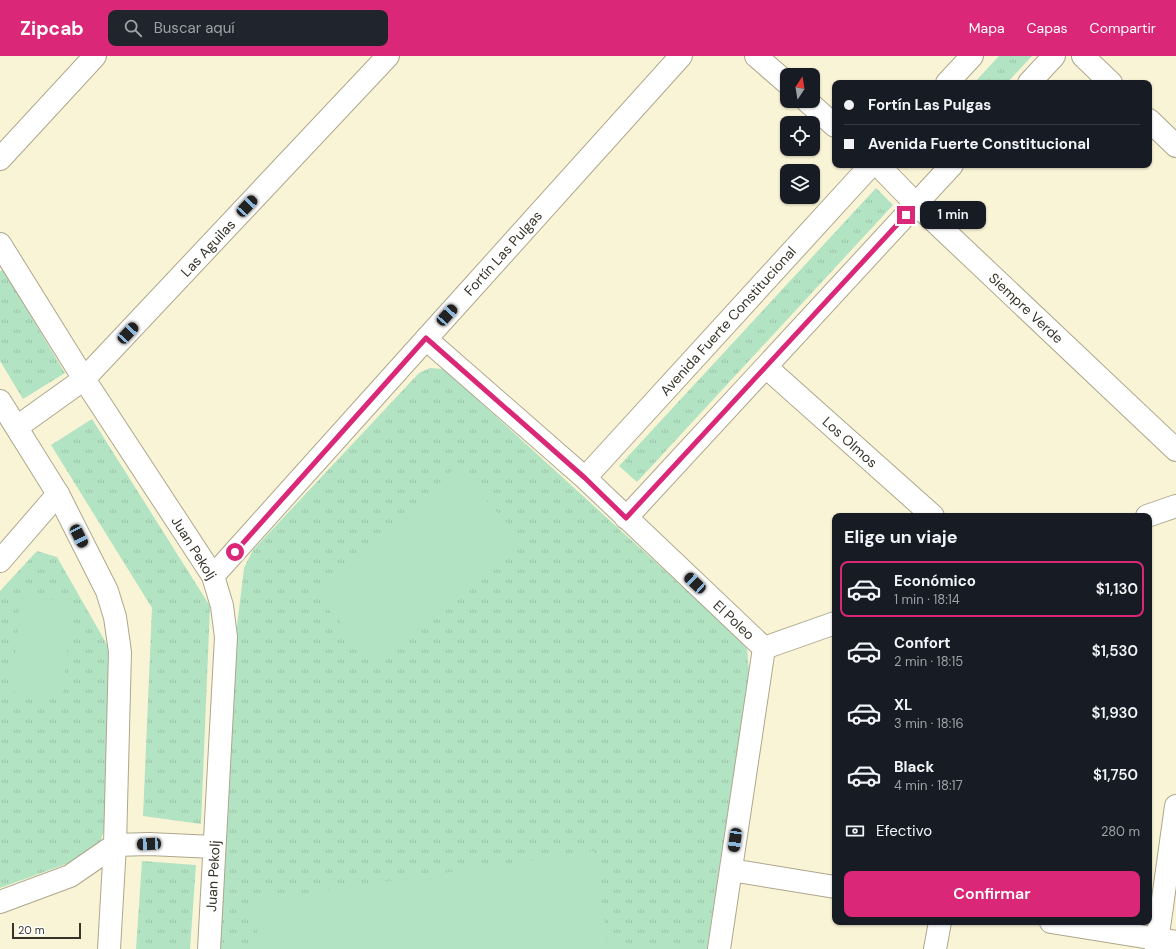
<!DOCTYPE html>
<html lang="es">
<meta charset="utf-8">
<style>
body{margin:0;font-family:"DM Sans",sans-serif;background:#20242c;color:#f1f3f6;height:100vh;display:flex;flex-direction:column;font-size:15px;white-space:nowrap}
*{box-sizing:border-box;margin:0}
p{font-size:13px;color:#9ea1a6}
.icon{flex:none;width:22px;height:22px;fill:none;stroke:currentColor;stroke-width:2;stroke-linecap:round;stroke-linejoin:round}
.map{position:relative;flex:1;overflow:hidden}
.details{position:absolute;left:832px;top:457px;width:320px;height:412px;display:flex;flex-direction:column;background:#171b24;border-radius:8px;box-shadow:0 1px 3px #0004}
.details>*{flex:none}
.banner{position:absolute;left:832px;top:24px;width:320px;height:88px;border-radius:8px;box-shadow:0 1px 3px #0004;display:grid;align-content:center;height:88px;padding:0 12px;background:#171b24}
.needle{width:26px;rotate:12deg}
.buttons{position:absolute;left:780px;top:12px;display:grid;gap:8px}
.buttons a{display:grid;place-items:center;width:40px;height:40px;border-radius:8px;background:#171b24;box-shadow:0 1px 3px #0004;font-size:20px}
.scale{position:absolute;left:12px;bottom:10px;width:69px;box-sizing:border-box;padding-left:4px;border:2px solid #363429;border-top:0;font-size:11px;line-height:14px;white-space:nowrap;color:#363429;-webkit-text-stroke:3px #fff;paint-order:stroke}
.end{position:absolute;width:18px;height:18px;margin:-9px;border:5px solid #db2777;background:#fff;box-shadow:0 0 0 2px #fff}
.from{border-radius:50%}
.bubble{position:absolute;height:28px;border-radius:8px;background:#171b24;box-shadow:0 1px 3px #0004;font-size:13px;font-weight:600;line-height:28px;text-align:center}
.car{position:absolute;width:12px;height:24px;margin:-12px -6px;border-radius:5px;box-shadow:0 0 3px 1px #0007;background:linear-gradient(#222 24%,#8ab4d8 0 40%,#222 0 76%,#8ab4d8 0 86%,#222 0)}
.banner b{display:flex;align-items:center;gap:14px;height:38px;font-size:15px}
.banner b+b{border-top:1px solid #363941}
.banner i{width:10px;height:10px;background:#f1f3f6}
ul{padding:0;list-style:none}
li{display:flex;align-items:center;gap:12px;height:56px;margin:0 8px 6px;padding:0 4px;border:2px solid transparent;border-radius:8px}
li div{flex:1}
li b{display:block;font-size:15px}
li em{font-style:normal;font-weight:600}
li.selected{border-color:#db2777}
li>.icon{width:36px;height:36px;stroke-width:1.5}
h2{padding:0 12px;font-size:18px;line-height:48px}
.pay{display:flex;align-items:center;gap:10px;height:44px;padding:0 12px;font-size:15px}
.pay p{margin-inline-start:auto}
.action{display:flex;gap:8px;margin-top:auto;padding:8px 12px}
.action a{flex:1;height:46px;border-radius:8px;background:#db2777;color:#fff;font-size:16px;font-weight:600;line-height:46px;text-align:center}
header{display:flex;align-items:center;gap:24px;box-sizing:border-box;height:56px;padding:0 20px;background:#db2777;color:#fff}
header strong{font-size:19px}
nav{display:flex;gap:22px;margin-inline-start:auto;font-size:14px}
.search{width:280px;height:36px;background:#20242c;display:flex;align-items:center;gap:10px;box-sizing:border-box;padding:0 14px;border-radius:8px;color:#9ea1a6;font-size:15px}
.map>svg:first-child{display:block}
</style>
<header>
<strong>Zipcab</strong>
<div class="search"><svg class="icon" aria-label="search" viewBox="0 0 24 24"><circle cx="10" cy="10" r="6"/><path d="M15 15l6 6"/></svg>Buscar aquí</div>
<nav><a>Mapa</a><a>Capas</a><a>Compartir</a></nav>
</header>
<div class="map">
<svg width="1176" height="893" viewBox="0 0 1176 893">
<defs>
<pattern id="grass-tufts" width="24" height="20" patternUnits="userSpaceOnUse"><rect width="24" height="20" fill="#b2e3c2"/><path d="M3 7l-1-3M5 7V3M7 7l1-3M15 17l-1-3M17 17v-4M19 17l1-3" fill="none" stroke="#9ac3a7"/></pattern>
</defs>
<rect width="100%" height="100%" fill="#faf4d7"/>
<path fill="url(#grass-tufts)" d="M999,0h33l-25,27h-33z
M876,132l17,17 -256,277 -18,-16z
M3,214l62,103 -42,26 -23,-38v-90z
M430,312l14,1 288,263 15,17 2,23 -42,277h-487l17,-323 7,-58 9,-18 166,-177z
M92,363l118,187 -9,218 -58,-8 9,-208 -101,-163z
M37,495l20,6 52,91 -3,177 -7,20 -11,11 -88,32v-297z
M142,805l54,4 -6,84h-54z"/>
<path fill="#b2e3c2" d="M456,411l64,70 -140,128 -64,-69z
M21,540l52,6 -11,96 -51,-6z
M594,795l15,98h-349l-8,-48z"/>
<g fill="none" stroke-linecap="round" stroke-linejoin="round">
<g stroke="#ada78c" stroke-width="24">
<path id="street" d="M756,0l31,27
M1083,0l28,27
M807,45l28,25
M1149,64l27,26
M0,103l95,-103
M878,109l38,39 260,246
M426,283l255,-283
M766,311l167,149
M17,371l67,-48 304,-323
M0,505l58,-67
M935,893l5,-27
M1156,893l20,-143"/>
</g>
<g stroke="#ada78c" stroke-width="24">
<path id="secondary" d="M947,27l25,-27
M1029,27l25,-27
M0,188l84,135 129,197 9,30 4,31 -17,312
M0,345l58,93 49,97 8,26 5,35 -5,193 -6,104
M585,422l286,-313
M1147,460l29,-10
M626,462l326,-353
M213,520l213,-237 159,139 179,170 -45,301
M764,592l71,-25
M731,814l104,17
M0,846l70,-26 45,-31 34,-1 65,3
M1051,866l125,20"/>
</g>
<use href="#street" stroke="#fff" stroke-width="22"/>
<use href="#secondary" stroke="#fff" stroke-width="22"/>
</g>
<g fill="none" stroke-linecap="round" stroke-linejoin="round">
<path stroke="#db2777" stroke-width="5" d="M235,496l191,-214 159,140 41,40 280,-303"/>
</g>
<g text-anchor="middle" stroke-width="3" stroke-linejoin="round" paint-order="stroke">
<g font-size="14" fill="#363429" stroke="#fff">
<text transform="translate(208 192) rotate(-47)" y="5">Las Aguilas</text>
<text transform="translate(503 197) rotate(-48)" y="5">Fortín Las Pulgas</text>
<text transform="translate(1026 252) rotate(43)" y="5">Siempre Verde</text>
<text transform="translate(728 265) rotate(-48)" y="5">Avenida Fuerte Constitucional</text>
<text transform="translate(850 386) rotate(42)" y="5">Los Olmos</text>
<text transform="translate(194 492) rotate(58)" y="5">Juan Pekolj</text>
<text transform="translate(734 564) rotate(43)" y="5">El Poleo</text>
<text transform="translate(213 820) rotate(-87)" y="5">Juan Pekolj</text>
</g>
</g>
</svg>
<div class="buttons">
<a><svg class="needle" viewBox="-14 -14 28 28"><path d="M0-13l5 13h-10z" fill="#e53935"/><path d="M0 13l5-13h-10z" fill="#9ea1a6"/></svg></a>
<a><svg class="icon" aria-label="locate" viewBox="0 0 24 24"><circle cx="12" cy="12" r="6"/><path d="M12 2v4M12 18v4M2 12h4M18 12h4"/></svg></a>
<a><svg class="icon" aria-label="layers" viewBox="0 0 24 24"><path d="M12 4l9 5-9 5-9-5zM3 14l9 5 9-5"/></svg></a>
</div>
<div class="scale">20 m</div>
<i class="end from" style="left:235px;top:496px"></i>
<i class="end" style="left:906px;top:159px"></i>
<div class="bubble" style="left:920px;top:145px;width:66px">1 min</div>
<i class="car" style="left:247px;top:150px;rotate:43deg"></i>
<i class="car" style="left:447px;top:259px;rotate:42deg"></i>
<i class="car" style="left:128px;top:277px;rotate:43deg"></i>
<i class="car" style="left:79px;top:480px;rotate:153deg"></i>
<i class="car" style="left:695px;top:527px;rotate:313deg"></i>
<i class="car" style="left:735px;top:784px;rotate:188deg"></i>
<i class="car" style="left:149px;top:788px;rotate:267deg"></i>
<div class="banner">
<b><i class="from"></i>Fortín Las Pulgas</b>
<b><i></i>Avenida Fuerte Constitucional</b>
</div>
<section class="details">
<h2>Elige un viaje</h2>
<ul>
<li class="selected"><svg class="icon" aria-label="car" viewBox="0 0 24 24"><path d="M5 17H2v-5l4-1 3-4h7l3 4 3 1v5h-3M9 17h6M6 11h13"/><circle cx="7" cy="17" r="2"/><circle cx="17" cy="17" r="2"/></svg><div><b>Económico</b><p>1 min · 18:14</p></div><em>$1,130</em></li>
<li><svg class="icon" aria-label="car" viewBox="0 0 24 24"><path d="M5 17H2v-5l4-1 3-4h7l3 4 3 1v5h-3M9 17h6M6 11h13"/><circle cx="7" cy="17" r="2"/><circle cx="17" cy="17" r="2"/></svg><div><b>Confort</b><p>2 min · 18:15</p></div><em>$1,530</em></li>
<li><svg class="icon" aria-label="car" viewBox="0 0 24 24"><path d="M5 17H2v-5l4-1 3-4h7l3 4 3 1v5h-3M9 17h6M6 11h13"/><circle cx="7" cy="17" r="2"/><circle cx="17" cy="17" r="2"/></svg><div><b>XL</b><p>3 min · 18:16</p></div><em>$1,930</em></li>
<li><svg class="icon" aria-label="car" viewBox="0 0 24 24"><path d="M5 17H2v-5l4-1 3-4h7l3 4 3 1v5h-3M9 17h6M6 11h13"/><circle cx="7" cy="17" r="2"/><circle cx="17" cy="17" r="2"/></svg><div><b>Black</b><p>4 min · 18:17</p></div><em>$1,750</em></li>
</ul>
<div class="pay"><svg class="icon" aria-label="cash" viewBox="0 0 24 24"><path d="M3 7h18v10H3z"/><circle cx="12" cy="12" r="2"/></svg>Efectivo<p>280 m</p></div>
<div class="action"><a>Confirmar</a></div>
</section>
</div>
